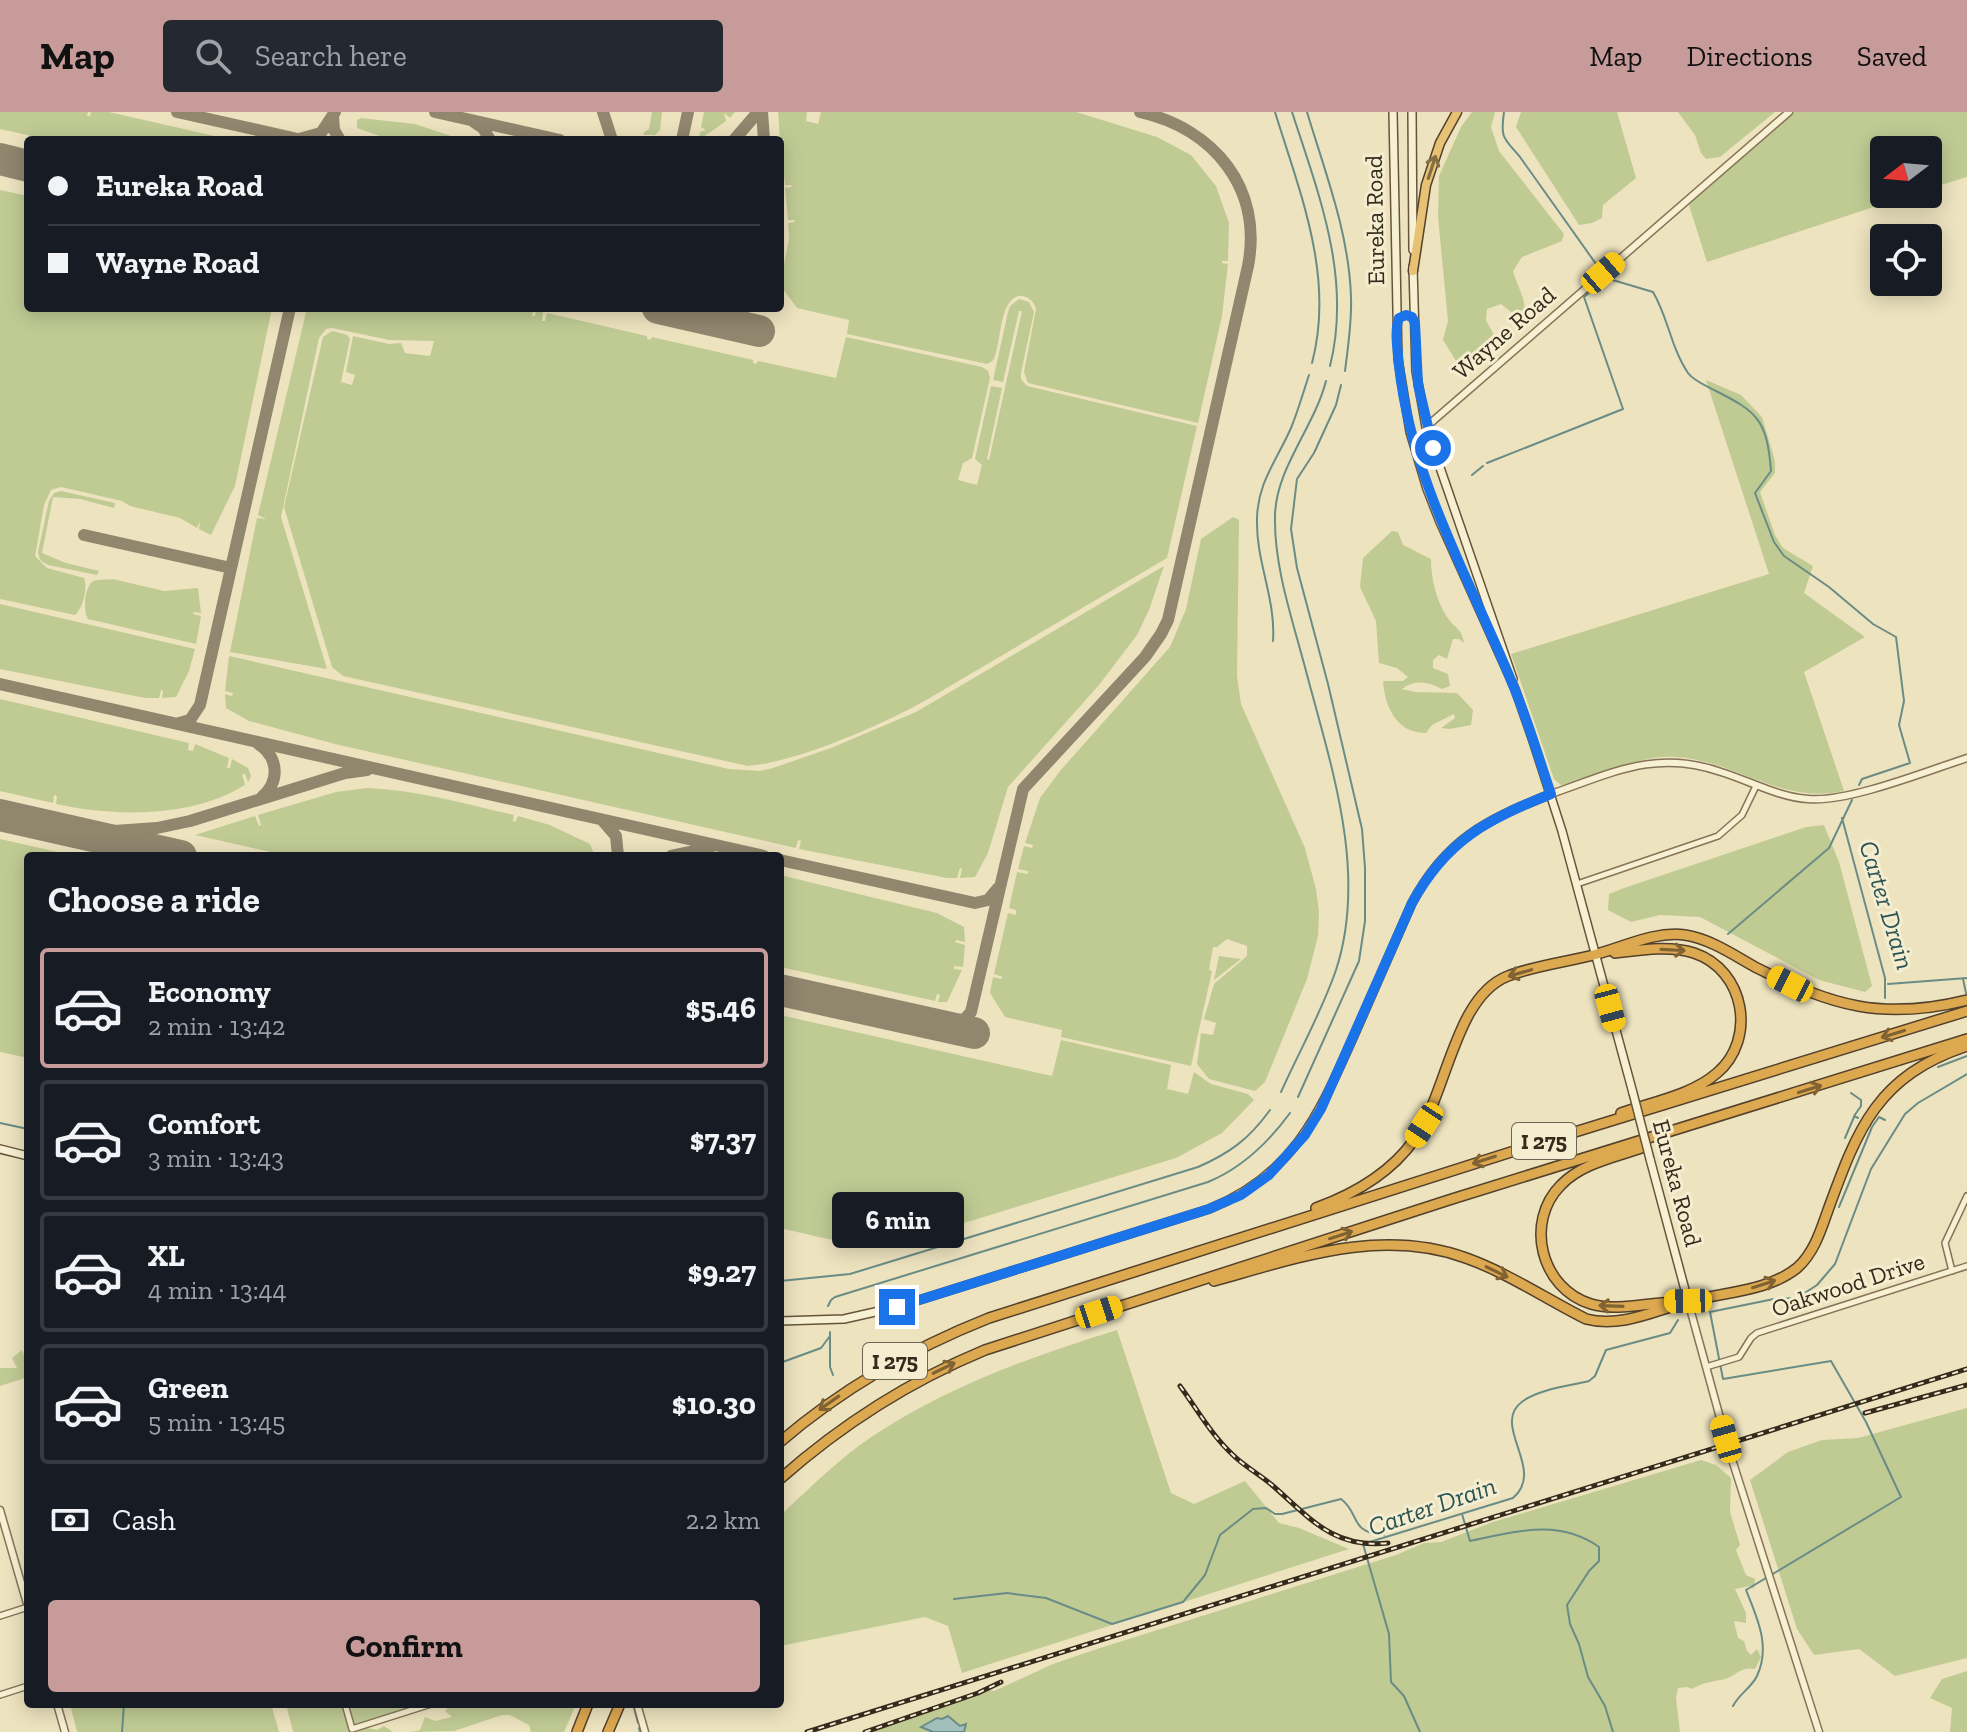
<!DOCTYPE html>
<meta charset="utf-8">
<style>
body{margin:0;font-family:"Zilla Slab",serif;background:#242831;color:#f1f3f6;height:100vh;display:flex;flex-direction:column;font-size:30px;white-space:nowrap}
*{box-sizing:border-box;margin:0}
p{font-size:26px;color:#9ea1a6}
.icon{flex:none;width:44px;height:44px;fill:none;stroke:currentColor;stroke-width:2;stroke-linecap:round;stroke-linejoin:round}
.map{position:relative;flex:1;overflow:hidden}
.side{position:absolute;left:24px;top:740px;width:760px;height:856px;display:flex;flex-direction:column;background:#171b24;border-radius:8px;box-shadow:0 4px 20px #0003}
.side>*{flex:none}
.hud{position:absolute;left:24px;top:24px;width:760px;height:176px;border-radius:8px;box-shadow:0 4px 20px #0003;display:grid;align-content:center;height:176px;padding:0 24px;background:#171b24}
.needle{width:52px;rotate:254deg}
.buttons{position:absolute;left:1870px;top:24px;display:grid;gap:16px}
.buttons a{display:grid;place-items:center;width:72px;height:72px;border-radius:8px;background:#171b24;box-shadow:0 4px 20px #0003;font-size:40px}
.end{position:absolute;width:36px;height:36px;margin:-18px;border:10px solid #1a73e8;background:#fff;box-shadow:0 0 0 4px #fff}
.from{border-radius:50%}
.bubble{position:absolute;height:56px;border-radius:8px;background:#171b24;box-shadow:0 4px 20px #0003;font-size:26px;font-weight:700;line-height:56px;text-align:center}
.car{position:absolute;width:24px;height:48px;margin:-24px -12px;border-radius:10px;box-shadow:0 0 6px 2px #0007;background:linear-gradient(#f5c518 24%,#345 0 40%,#f5c518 0 76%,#345 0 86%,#f5c518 0)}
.hud b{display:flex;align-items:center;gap:28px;height:76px;font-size:30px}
.hud b+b{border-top:2px solid #363941}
.hud i{width:20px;height:20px;background:#f1f3f6}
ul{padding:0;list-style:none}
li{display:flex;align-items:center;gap:24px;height:120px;margin:0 16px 12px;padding:0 8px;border:4px solid #363941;border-radius:8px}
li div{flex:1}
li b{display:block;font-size:30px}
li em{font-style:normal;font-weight:700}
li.current{border-color:#c79b9a}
li>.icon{width:72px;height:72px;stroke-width:1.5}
h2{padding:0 24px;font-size:36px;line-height:96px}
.pay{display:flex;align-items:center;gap:20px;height:88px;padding:0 24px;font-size:30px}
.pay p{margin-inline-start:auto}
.cta{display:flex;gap:16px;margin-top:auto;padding:16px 24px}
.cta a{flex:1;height:92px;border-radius:8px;background:#c79b9a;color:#111;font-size:32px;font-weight:700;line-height:92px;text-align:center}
header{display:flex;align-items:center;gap:48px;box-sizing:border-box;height:112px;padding:0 40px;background:#c79b9a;color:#111}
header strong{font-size:38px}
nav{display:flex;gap:44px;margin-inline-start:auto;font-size:28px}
.search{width:560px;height:72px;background:#242831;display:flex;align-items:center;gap:20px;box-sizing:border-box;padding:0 28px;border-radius:8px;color:#9ea1a6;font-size:30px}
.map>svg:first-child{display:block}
</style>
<header>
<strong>Map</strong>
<div class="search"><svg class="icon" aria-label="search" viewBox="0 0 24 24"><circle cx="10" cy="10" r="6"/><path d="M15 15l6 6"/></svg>Search here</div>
<nav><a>Map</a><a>Directions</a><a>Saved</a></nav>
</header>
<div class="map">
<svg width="1967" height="1620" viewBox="0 0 1967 1620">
<rect width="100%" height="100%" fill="#ede3bf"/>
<path fill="#c0cb94" d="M0,0h88l-1,4h3l1,-4h18l123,28h-182l-50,-11z
M652,0h10l-2,18 -5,5h-11l-1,-2 6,-4z
M704,0h31l-5,6 -6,-5 2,8 -27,19 1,-8 6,-2 -5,-3z
M778,0h29l-1,9 12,3 3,-12h255l81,25 34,18 25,31 13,37 -1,38h-6v2l6,1 -6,52 -24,107 -170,-40 -4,-11 12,-63c-2,-6 -5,-11 -13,-13 -23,-3 -22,45 -28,60 -2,6 -3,5 -8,8l-140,-30 2,-14 -52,-12 -17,-23 9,-46 -1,-16 7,-1 -1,-2h-6l-3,-32 7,-1 -1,-2h-6l-4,-43 4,-3h-5z
M1472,0h23l-4,15 8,24 65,83 -2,7 -40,16 -9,14c4,16 18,35 8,49l-20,-16 -14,5 -1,11 11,21 -3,3 -5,-2 -27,24 -4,-2 -15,-24 5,-19 -10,-104 1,-41 22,-49z
M1521,0h96l19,66 -33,27 -1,13 -10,5 -13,2 -63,-98z
M1678,0h97l-55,45 -14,2 -5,-6 -6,-18z
M1792,0h175v65l-39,12v-39h-44v44h29l-206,68 -19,-60z
M361,6l54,6 48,16h-72l-34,-12v-8z
M0,78l28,6v112h244l-37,178 -24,49 -12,-6 1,-8 -3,7 -17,-10 -50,-12 -8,-5 -61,-14 -10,3 -7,15 -9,51 12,12 37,10c4,10 -1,30 -9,37l-75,-16z
M1019,187l10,3 5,10 -13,61v6l6,7 170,40 -30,132 -239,141c-44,25 -130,63 -180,67l-405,-90 -11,-9 -48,-160 39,-170 9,-6 15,4 3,4 -9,43 11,3 3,-10 -9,-3 7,-36 36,8 12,-1 4,10 25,3 4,-15 -45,-1 -57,-12 -6,1 -7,9 -38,179 46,152 -97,-17 27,-134 9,1 -8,-4 49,-207h217l9,2 -1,6h3l1,-5 7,1 -1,9h3l2,-8 100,23v3l3,1 2,-3 101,23v3l3,1 2,-3 78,17 10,-41 136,30 6,4 2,7 -18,80 -9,5 -5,17 19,5 5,-20 -7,-6 16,-73 11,2 -15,71 2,1 33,-149h-3l-16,71 -10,-2 15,-68 2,-6z
M1706,268l35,15 21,22 13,44v12l-15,19 15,43 8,13 30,18 -9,27 61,44 -61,35 40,119c-64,14 -108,-31 -169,-34 -41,-3 -75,25 -114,28l-7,-6 -43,-125 258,-80z
M61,379l54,12 -1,5 -34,-9 -27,-2 -11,56 24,10 33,8 -2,4 -49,-10 -8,-5 -2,-8 11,-51 5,-8z
M1233,405l6,3 -2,156 4,28 64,144 11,41 3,23 -1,24 -11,43 -42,103 -10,9 -46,-12 -12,-15 4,-31 12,2 3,-12 -12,-4 10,-35 33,-28v-10l-20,-7 -10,8h-4l-4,23 3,1 -21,95 -130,-29 1,-7 -57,-13 -15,-24 3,-16 8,2 2,-2 -9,-3 14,-61 8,2v-5l-7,-2 8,-36 11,2v-3l-10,-2 6,-23 8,2 1,-3 -8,-2 15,-45 20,-27 110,-124 16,-38 15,-70z
M1392,419l6,1 5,13 28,14c0,19 5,41 16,58 7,11 15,11 17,26l-5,-4h-6l-6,20 -8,-4 -6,5v8l15,6 2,12 -8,3c-14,-7 -27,-10 -40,0l13,3 42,1 16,17 -2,15 -21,4 -9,-1 14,-10 -1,-4 -22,11 -6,8c-29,0 -41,-25 -43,-52h20l5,-4 -11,-9 -18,-5 -3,-42 -16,-34 3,-29z
M1164,454l-15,44 -12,25 -38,50 -91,102 -20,66 -13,24 -15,1 2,-9 -2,-1 -3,10h-10l-148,-29 2,-8 -3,-1 -2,8 -457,-103 -90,-24 -23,-13 -1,-14 7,2 1,-3 -8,-2 4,-35 500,113 31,2 13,-3 58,-20 85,-36z
M113,467l51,12 34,-3 3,25 -7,-1 -1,2 8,2 -5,28 -108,-25c-5,-7 -4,-32 5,-38 4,-2 15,-1 20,-2z
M0,492l195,45 -6,22 -13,26 -14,1 1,-7 -2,-1 -2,8h-14l-145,-29z
M0,587l189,44 -1,7 5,1 2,-7 34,14 -2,10h3l2,-9 16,9 3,8 -3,6 -3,-8h-3l3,11c-54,33 -129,32 -189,19l1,-8 -3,-1 -1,8 -53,-12z
M367,676c50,2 99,16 147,27l-1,6 2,1 3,-6 32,9 40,19 4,10 -4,2 -2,-5 -1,5h-298l-94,-21 60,-19 4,10 2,-1 -3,-10 78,-23z
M1824,713l15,37 33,124 -7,6 -46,-12 -119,-63 -40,-2 -29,7 -23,-12 1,-16 15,-6 182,-61z
M0,727l75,17h-47v202l-28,-6z
M780,763l157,38 27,14 1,15 -9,-2 -1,2 10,3 -2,22 -9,-1v3l8,1 -15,32h-9l2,-7 -3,-1 -2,7 -155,-34z
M1219,844l22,3 -27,21z
M780,903l272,61 9,-36 110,25 -4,24 21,5 6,-22 17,12 37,10 6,6 -32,33 -46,25 -271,83c-43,10 -83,-4 -125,-13z
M1117,1218l54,163 23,11 51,-23 34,42 20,5 50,21 -387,124 -14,-47 -23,-9 -145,29v-130l6,-6c27,-25 53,-51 84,-72 76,-51 160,-81 247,-108z
M22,1238l6,16v24l-3,-12 -25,8v-18h17l-5,-10z
M1967,1296v250l-72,18 -36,-27 -45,6 -17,-26 -47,-149 38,-28 34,-12 36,-2z
M1701,1348l15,5 15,13 -1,34 10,33 -4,5 10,25 9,4 -1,10 -4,-3 -15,3 11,24v10l-12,-2 4,17 6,3 3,10 4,4 6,-6 4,8 -6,12c-14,-3 -18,6 -30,10 -12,3 -22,3 -33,10l-5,-2 -9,1 -2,10 4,34h-812l121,-42 5,1 59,-27 47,-16 296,-93 28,-12 17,-1 52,-20z
M1967,1559v61h-17l2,-24 -22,-10 12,-19z
M70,1592h201l8,28h-202z
M286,1592h137l-68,21 -1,6 13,-3 10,2 7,-4 9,6h-100z
M451,1592h125l-12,28h-33l-2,-7 -19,-10h-8l-48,16 -44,1 10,-2 5,-13 10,4 17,-4 -7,-6z"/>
<path fill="#a2bfb9" stroke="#6a8c86" stroke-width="2" d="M948,1604l12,10 6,-2 -2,8h-31l-12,-5 16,-9 5,1z"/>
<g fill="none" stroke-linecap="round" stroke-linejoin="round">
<path stroke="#6a8c86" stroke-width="2" d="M1275,0c25,81 60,165 37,251
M1292,0c27,83 60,166 38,254
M1307,0c18,60 42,121 44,185 1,25 -3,49 -6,74
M1504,0c-4,27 0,26 16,45l86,121 47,14c15,25 18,56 35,81 6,8 17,12 26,17 44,22 53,30 57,81l-16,22 19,49 10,14 45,31 44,37 23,13 8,64 -5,24 11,38 -48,16 -3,6
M1487,351l136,-54 -39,-112 21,-18
M1472,363l11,-9
M1273,529c3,-42 -17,-79 -16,-121 0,-37 20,-60 34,-92 7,-17 12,-35 18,-53
M1842,706l43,160v20
M1728,822l101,-86 23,-48
M1963,867l3,14
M1888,872l79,-6
M1938,955l29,-11
M1281,980c18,-40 41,-81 55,-122 32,-98 -5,-204 -30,-299 -13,-50 -32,-103 -31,-154 0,-48 39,-89 51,-136
M1851,981l10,7v6l-7,10 4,2
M1298,985l61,-136 6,-40v-53l-3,-39 -34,-145 -31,-116 -6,-39 6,-50 17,-26 22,-48 5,-20
M0,1011l28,6
M1845,1026l9,-21
M1839,1095l33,-80 7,-10 6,3
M780,1169l70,-7 348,-107c32,-14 51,-28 72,-57
M828,1194l3,-6 4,-3 373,-115c34,-14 60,-39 82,-69
M830,1220v35l3,8
M780,1251l41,-15 9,-12
M1462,1402l8,27c45,-9 88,-23 129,6v14l-10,10 -22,34 3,19 9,20 9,33 17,29 8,26
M954,1487l53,-6 39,5 66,26 71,-22 22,-27 15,-40 33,-26 13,-1 9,6h7l59,-15c20,15 7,33 43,36
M633,1592l5,19
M1733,1594c6,-12 19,-19 24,-30 14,-30 0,-58 -11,-86l155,-93 -35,-75 -35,-61 -108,18 -13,-67 64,-13 23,-1 20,-13 18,-21 36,-95 34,-55 13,-11 49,-29
M639,1616l1,4
M122,1620l2,-28
M1420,1620l-16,-36 -13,-14 -2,-48 -26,-90 150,-46c34,-29 -24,-73 10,-97 17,-12 46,-15 66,-20l6,-5 11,-26 64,-17 8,-13"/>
<path stroke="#91866e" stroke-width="12" d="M177,0l125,28
M435,0l125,28
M603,0l9,28
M762,0l2,28
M333,4l1,14 6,10
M474,10l9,6 7,12
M299,27l22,-6 14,-21
M682,28l6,-28
M734,28l24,-28
M699,205l25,1 21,-10
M84,423l147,33
M0,572l764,172
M179,611l11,-3 10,-15 90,-397
M257,631c21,13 24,37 5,54
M603,709l13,15 2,20
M41,712l73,7 43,-3 33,-7 155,-48 22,-3
M671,744l39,-8
M780,748l195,43 13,-3 10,-12
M943,914l18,-3 10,-11 52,-223 122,-132 16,-23 7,-14 80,-354c15,-78 -34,-137 -108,-154"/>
<path stroke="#91866e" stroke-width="32" d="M0,47l28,7
M658,196l101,23
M0,703l181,41
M780,878l194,43"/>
<g stroke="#867458" stroke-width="8">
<path id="minor" d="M1577,772l141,-48 24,-21 14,-29
M1952,1159l-7,-28 22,-47
M1706,1255l33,-10 12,-19 6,-5 210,-67
M0,1504l28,-9
M0,1583l28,-9
M345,1592l7,25 79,-25"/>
</g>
<g stroke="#867458" stroke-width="9">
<path id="tertiary" d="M1426,315l363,-315
M1551,682c61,-21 105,-45 170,-22 29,9 57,25 87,27 39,4 119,-28 159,-41
M1688,1189l40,146 91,285
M0,1398l28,97
M57,1592l8,28
M637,1592l8,28"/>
</g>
<g stroke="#67553b" stroke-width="10">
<path id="secondary" d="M1393,0l5,247 12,73 17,57 13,33 75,167 18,52 29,90 71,262
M1412,0l1,138
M1413,155l3,104 10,56 87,252
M0,1037l28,7
M1650,1047l38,142
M780,1209l64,-2 53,-12 312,-98c84,-34 109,-93 144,-171 20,-45 39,-90 59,-135 34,-64 74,-83 139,-109"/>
</g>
<g stroke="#53412c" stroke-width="11">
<path id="trunk" d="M1413,159l13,-86 14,-42 17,-31"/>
</g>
<g stroke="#53412c" stroke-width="12">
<path id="motorway" d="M1615,841c25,-3 55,-8 79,0 51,17 63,86 23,120 -25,22 -65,29 -96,40
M1644,1035c-28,10 -62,16 -83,38 -37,37 -20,104 30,119 28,8 58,-2 86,-2
M1316,1096c38,-14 74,-34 98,-68 34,-47 40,-143 94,-164 29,-11 60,-14 89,-22 29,-8 58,-23 88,-19 26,4 50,21 72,33 76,38 125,53 210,32
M1214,1169c83,-23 167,-54 252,-23 42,15 80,41 120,61 35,9 68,-8 101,-17 35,-10 80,-10 110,-34 17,-15 24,-38 31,-58 30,-82 49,-134 139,-164
M780,1330c63,-54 133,-94 209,-124l560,-178 418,-129
M780,1367c61,-54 130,-98 205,-129l467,-151 515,-160
M577,1620l11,-28
M608,1620l12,-28"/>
</g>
<use href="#minor" stroke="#f8f0d2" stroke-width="5"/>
<use href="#tertiary" stroke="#f8f0d2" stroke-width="6"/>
<use href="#secondary" stroke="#f8f0d2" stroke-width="7"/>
<use href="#trunk" stroke="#e7c274" stroke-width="8"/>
<use href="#motorway" stroke="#dda950" stroke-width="9"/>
<g stroke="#352a1c" stroke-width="5">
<path id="rail" d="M1180,1274c17,23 32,50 53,69 11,11 26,19 39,30 38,33 61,64 116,58
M1865,1301l102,-28
M807,1620l1160,-363
M865,1620l113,-39 23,-11"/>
</g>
<use href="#rail" stroke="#f5edcf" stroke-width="2" stroke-dasharray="6" stroke-linecap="butt"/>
<g stroke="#67553b" stroke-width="10" stroke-linecap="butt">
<path id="secondary-bridge" d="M1633,981l17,66"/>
</g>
<use href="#secondary-bridge" stroke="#f8f0d2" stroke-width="7"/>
</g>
<defs><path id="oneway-shaft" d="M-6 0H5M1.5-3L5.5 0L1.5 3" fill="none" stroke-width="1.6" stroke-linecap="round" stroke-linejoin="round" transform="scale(2)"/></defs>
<use stroke="#856e44" href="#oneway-shaft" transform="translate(1432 55) rotate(-72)"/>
<g stroke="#816333">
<use href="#oneway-shaft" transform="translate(1673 838) rotate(3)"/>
<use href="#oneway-shaft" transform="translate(1520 861) rotate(164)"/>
<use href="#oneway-shaft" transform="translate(1893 922) rotate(163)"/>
<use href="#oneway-shaft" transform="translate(1810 977) rotate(-17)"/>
<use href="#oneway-shaft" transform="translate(1484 1048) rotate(162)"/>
<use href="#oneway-shaft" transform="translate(1341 1123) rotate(-18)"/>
<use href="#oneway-shaft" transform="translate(1497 1160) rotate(26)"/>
<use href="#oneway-shaft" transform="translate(1764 1172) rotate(-18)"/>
<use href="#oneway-shaft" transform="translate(1611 1194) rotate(-178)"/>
<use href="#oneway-shaft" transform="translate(944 1256) rotate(-26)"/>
<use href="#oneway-shaft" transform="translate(829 1291) rotate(145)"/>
</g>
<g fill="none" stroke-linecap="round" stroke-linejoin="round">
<path stroke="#1a73e8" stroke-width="10" d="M897,1195l312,-98 32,-14 28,-20 36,-40 16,-26 91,-206c34,-62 75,-84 139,-109 -12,-35 -22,-70 -36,-104 -43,-107 -103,-207 -116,-324 -1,-15 -5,-35 0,-48l7,-3 6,2 3,6 3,61 15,64"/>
</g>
<g text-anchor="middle" stroke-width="6" stroke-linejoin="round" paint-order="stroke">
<g fill="#f5edcf" stroke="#6f6452" stroke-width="2">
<rect x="1512" y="1011" width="64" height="36" rx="6"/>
<rect x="863" y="1231" width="64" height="36" rx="6"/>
</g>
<g font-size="22" font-weight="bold" fill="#352a1c">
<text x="1544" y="1037">I 275</text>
<text x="895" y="1257">I 275</text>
</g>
<g font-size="24" fill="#352a1c" stroke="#f5edcf">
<text transform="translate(1375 108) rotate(-91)" y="8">Eureka Road</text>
<text transform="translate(1504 221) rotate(-41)" y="8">Wayne Road</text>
<text transform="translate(1677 1071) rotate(75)" y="8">Eureka Road</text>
<text transform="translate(1848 1173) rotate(-18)" y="8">Oakwood Drive</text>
</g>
<g font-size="26" font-style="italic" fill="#2b5455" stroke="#f5edcf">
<text transform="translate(1887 793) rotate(73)" y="9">Carter Drain</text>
<text transform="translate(1432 1394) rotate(-19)" y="9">Carter Drain</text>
</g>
</g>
</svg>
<div class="buttons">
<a><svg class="needle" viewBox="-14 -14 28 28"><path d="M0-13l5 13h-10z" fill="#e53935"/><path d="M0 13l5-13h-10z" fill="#9ea1a6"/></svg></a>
<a><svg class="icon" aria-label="locate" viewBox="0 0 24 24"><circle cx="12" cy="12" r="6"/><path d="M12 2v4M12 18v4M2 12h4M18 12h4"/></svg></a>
</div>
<i class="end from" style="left:1433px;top:336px"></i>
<i class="end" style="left:897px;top:1195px"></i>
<div class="bubble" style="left:832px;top:1080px;width:132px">6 min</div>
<i class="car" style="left:1603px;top:161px;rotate:49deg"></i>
<i class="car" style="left:1790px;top:872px;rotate:297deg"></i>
<i class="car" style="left:1610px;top:896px;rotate:165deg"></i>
<i class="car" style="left:1424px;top:1013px;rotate:213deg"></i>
<i class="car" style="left:1688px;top:1189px;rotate:269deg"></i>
<i class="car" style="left:1099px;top:1200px;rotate:72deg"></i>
<i class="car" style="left:1726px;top:1327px;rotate:344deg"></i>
<div class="hud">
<b><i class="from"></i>Eureka Road</b>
<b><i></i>Wayne Road</b>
</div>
<section class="side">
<h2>Choose a ride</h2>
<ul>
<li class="current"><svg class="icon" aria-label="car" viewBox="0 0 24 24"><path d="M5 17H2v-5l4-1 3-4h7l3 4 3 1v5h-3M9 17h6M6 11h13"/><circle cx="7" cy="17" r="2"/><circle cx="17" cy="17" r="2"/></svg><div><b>Economy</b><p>2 min · 13:42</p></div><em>$5.46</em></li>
<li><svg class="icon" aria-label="car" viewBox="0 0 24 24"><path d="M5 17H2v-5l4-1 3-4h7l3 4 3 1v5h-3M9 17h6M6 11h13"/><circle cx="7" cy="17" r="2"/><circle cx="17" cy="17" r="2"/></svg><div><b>Comfort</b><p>3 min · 13:43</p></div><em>$7.37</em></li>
<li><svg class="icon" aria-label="car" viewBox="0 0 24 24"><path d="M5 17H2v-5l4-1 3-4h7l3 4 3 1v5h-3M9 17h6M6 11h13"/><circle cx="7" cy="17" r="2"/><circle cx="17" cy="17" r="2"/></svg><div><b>XL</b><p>4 min · 13:44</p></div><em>$9.27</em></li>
<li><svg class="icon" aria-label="car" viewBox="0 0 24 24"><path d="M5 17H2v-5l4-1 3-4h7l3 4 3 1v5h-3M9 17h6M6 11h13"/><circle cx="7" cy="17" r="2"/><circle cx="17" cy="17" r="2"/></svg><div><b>Green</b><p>5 min · 13:45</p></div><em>$10.30</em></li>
</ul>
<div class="pay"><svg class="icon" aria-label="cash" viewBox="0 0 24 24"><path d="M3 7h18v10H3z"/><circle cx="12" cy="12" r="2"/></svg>Cash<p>2.2 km</p></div>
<div class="cta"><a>Confirm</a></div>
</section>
</div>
